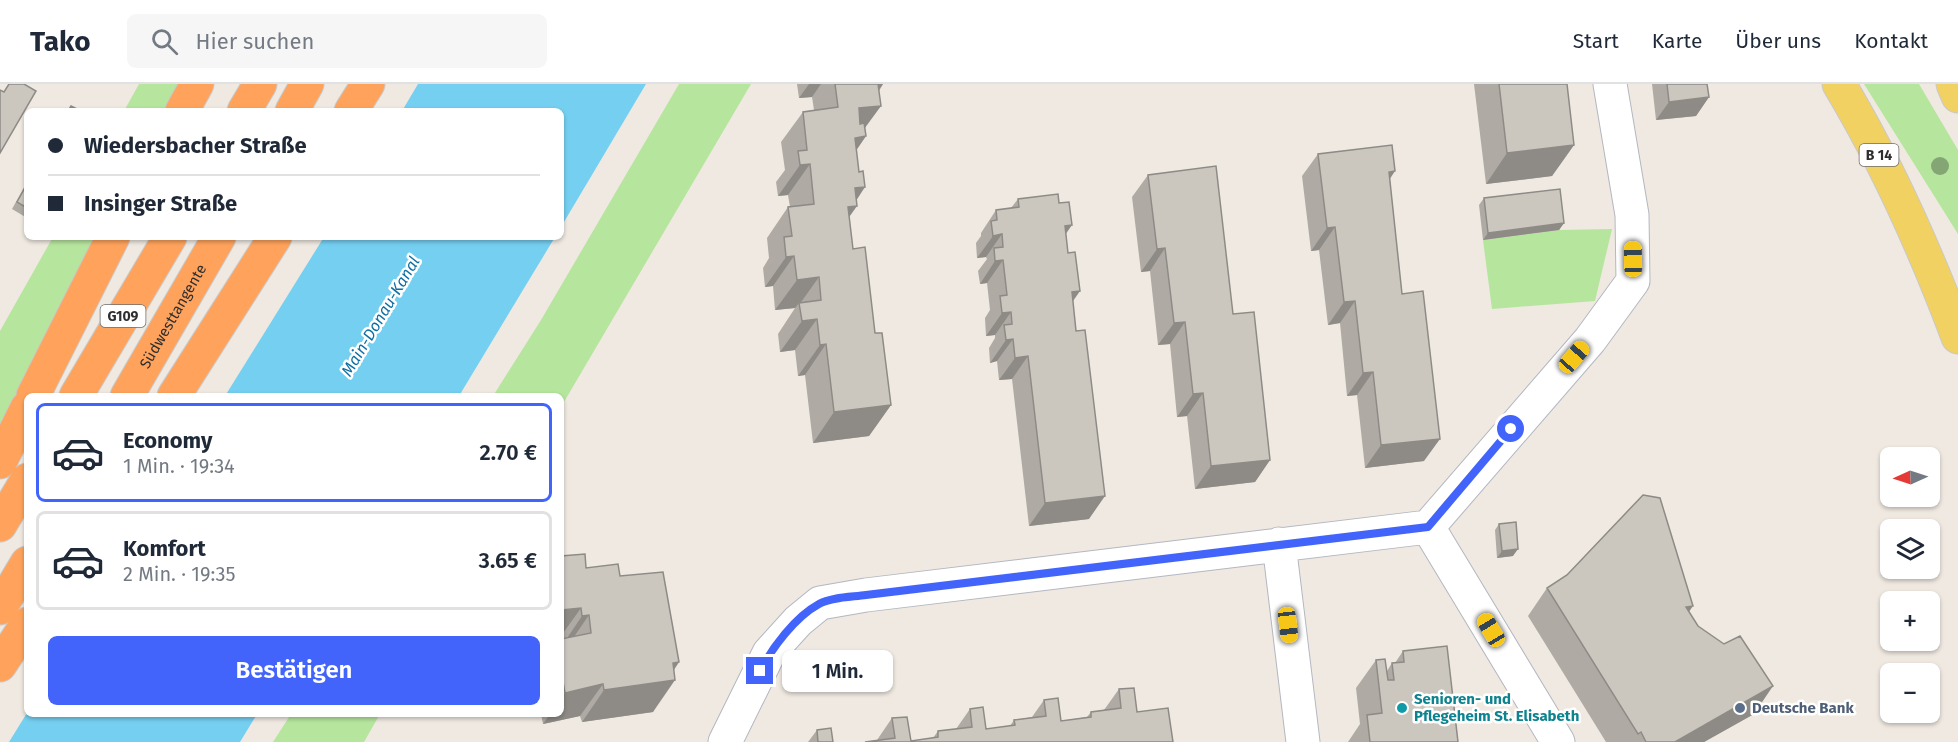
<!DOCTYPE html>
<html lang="de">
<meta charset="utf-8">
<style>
body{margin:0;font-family:"Fira Sans",sans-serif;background:#f6f6f7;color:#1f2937;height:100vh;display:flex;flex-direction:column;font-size:22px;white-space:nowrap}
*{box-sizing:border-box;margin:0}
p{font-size:20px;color:#747a83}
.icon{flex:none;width:33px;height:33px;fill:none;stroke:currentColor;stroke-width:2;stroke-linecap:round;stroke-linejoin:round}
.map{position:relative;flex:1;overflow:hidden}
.sheet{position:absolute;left:24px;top:309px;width:540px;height:324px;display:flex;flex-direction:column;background:#fff;border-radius:9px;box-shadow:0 2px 4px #0004}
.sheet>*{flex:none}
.banner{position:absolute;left:24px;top:24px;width:540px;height:132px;border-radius:9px;box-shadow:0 2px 4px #0004;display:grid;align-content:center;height:132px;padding:0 24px;background:#fff}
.needle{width:39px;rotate:267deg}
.controls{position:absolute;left:1880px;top:363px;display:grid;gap:12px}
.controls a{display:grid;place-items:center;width:60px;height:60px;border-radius:9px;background:#fff;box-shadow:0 2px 4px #0004;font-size:30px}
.end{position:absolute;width:27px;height:27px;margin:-14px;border:8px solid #4264fb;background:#fff;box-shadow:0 0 0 3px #fff}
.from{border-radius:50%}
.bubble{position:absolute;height:42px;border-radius:9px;background:#fff;box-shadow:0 2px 4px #0004;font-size:20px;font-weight:600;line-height:42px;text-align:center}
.car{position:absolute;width:18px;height:36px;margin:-18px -9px;border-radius:8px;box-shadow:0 0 4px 2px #0007;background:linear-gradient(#f5c518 24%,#345 0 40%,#f5c518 0 76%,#345 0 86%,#f5c518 0)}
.banner b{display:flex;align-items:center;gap:21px;height:57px;font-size:22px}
.banner b+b{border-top:2px solid #e0e1e3}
.banner i{width:15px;height:15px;background:#1f2937}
ul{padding:10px 0 0;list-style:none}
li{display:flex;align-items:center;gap:18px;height:99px;margin:0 12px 9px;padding:0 12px;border:3px solid #e0e1e3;border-radius:9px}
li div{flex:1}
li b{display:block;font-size:22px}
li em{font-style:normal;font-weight:600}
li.current{border-color:#4264fb}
li>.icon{width:54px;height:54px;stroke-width:1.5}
.action{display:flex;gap:12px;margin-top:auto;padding:12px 24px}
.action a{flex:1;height:69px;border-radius:9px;background:#4264fb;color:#fff;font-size:24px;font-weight:600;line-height:69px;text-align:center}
header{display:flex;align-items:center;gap:36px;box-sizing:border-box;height:84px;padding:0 30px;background:#fff;border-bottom:2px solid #e0e1e3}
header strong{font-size:28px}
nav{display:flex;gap:33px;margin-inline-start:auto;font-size:21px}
.search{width:420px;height:54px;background:#f6f6f7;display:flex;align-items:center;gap:15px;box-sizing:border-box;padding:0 21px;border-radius:9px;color:#747a83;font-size:22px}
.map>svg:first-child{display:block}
</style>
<header>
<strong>Tako</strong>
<div class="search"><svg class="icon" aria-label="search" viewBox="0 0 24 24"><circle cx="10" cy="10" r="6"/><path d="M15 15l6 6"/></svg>Hier suchen</div>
<nav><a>Start</a><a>Karte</a><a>Über uns</a><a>Kontakt</a></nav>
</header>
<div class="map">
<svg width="1958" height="658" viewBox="0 0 1958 658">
<rect width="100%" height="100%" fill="#efe9e1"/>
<path fill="#b6e59e" d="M139,0h46l-14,27h-47z
M679,0h72l-190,323v-11h-68l48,-76z
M1864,0h55l39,66v84z
M1612,145l-17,72 -103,8 -9,-69 76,-10z
M53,153h51l-104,198v-104z
M291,630h89l-16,28h-91z"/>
<path fill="#75cff0" d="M418,0h228l-85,143v-116h-159z
M324,153h231l-96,159h-234z
M27,629v1h230l-17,28h-231z"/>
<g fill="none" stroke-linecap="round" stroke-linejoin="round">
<g stroke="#b4b7c1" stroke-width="35">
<path id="minor" d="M1428,443l162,-187 43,-59 -1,-66 -22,-131
M1428,443l130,215
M1279,460l24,198
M725,658l44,-89 29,-32 22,-18 46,-8 562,-68"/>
</g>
<g stroke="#c9c9c9" stroke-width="35">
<path id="major" d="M1839,0c48,80 86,165 119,253
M1953,0l5,12"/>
</g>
<g stroke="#c9c9c9" stroke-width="35">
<g id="highway">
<path d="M182,27l15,-27"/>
<path d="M244,27l16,-27"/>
<path d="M292,27l15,-27"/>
<path d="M351,27l17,-27"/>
<path d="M33,312l80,-159"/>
<path d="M76,312l94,-159"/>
<path id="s1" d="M127,312l92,-159"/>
<path d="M174,312l101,-159"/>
<path d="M0,378l27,-54"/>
<path d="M0,441l27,-45"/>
<path d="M0,524l27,-45"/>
<path d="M0,581l27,-41"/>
</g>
</g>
<use href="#minor" stroke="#fff" stroke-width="33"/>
<use href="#major" stroke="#f2d163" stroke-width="33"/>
<use href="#highway" stroke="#ffa35c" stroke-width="33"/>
</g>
<circle fill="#84a574" cx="1940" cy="82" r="9"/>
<path fill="#afaba4" d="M797,0h86l-4,7 -14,37 1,8 -10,14v50l-7,17 4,32 22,84 16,72 -22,31 -56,7 -8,-68 -7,1 -3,-26 -15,2 -2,-18 17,-26 -20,2 -2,-24 -8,1 -2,-19 6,-10 -2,-20 21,-31h2l-2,-12 -10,1 -2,-14 9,-12 -4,-28 22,-30 11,-2 -2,-13 -13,1z
M1474,0h93l7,61 -22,31 -66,8z
M1652,0h55l2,13 -13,19 -40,4z
M1318,70l72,26 12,114 22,167 -59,7 -8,-73 -10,1 -7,-73 -12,2 -9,-75 -8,1 -9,-75z
M1148,91l85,139 37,146 -15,22 -60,7 -8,-73 -10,1 -7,-73 -12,1 -8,-74 -9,1 -9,-75z
M27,98v36l-15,-9z
M1484,114l80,25 -5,7 -76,10 -4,-35z
M1018,115l48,35 7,67 16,218 -60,7 -17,-147 -13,1 -2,-19 -7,2 -1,-15 6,-10v-3l-9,1 -1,-18 5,-8 -3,-27 -7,1 -2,-13 9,-12 -1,-2 -9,1 -1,-15 5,-7v-3l15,-23 15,-2z
M1499,440l14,32 -16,2 -2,-28z
M561,472l25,12 34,8 59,86 -5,8 -21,42 -71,10 -2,-6 -37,8 -2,-10h20z
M1547,504l142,24 65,102 -50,28h-98l-78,-126z
M1403,567l55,91h-110l12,-18 -4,-36 20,-28 11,11 5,-8h3z
M1134,604l3,24 31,-4 5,34h-308l12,-2 15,-22 15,-1 4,24 22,-3 5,-7 18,-2 14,-20 13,-2 3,22 24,-3 4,-6 18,-3 12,-17 14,-2 3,23 26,-4 4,-5 13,-2 15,-21z
M817,646l16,12h-25z"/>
<path fill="#8e8b86" d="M809,0h12l-9,13 -13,1z
M873,0h10l-16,23 14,-1 -22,30 -22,3z
M1709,13l-13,19 -40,4 13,-18z
M866,52l-21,31 10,-29z
M1574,61l-22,31 -66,8 21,-31z
M810,80l-22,31 -10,1 22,-31z
M1395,87l-15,23 9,-22z
M865,103l-13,20 5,-1 -22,31 20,-49z
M1564,139l-5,7 -76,10 5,-7z
M1072,141l-16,23 9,-22z
M1335,143l-16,23 -8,1 16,-23z
M1002,150l-16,23 -9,1 16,-22z
M1165,164l-15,23 -9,1 16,-23z
M794,172l-21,30 -8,1 21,-30z
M1003,176l-16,23 -7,1 15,-23z
M819,193l-20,28v-2l-4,5 -20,2 22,-30z
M1080,207l-16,23 8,-22z
M1355,217l-15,22 -12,2 16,-23z
M1011,228l-16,23 -9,1 16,-23z
M817,235l-22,31 -15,2 22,-31z
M1185,238l-15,22 -12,1 16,-22z
M1013,255l-16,22 -7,2 16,-23z
M826,260l-21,31 -7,1 22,-31z
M1028,272l-16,23 -13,1 16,-22z
M1373,288l-16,23 -10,1 16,-23z
M1203,309l-16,23 -10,1 16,-23z
M891,321l-22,31 -56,7 21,-31z
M1440,355l-16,22 -59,7 16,-23z
M1270,376l-15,22 -60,7 16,-23z
M1105,412l-16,23 -60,7 16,-23z
M1518,465l-5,7 -16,2 5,-7z
M1693,522l-19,27 12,-26z
M581,524l-20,28v-26z
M589,531l-22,32h-6l21,-31z
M679,578l-13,19 9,-1 -22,32 -71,10 22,-32 69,-27z
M603,600l-23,32 -37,8 7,-10h11v-16l4,-5z
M1773,602l-19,28 -50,28h-29z"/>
<path fill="#cbc7bf" stroke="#8e8b86" stroke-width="1.5" d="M9,0h15l12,7 -36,62v-63l4,2z
M835,0h43l3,22 -22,2 1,16 4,-1 2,13 -11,2 4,34 4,-1 2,16 -10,1 2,18 -9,1 5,42 12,-2 10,86h7l9,72 -57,7 -8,-68 -6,1 -3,-26 -15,2 -3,-18 22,-3 -2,-23 -22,3 -3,-24 -8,1 -2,-20 8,-1 -4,-29 26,-3 -4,-40 -10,1 -2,-14 9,-1 -4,-38 35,-5z
M1499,0h68l7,61 -67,8z
M1667,0h40l2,13 -40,5z
M71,22l10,5h-13z
M1392,61l3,26 -6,1 13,122 21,-3 17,148 -59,6 -8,-73 -10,1 -8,-72 -11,1 -9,-75 -8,1 -9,-74z
M1216,82l17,148 21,-2 16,148 -59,6 -8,-73 -10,1 -8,-72 -11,1 -9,-75 -8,1 -9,-74z
M27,100v24l-10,-6z
M1560,105l4,34 -76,10 -4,-35z
M1058,110l1,9 10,-1 3,23 -7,1 3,27 7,-1 5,39 -8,1 4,39 9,-1 20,166 -60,7 -17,-147 -13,2 -2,-19 -7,1 -2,-15 8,-1 -1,-12 -9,1 -2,-17 7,-1 -4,-35 -8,1 -1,-13 9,-1 -1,-13 -9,2 -2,-15 6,-1 -1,-10 23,-3 -1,-8z
M1643,411l17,3 33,108 -7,1 12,19 26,18 16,-8 33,50 -98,56h-29l-5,-10 -3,2 -91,-146 20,-13z
M1516,438l2,27 -16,2 -3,-27z
M585,470l1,14 32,-4 2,12 43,-4 16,90 -6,1 2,17 -71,10 -1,-6 -38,9 -4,-22v-32l30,-6 -2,-18 -7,1 -1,-8 -20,2v-54z
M1447,562l11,96h-88l-3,-27 15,-2 -6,-53 9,-1 3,21h6l-2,-17 12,-1 -1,-11z
M1134,604l3,24 31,-4 5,34h-308l30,-4 -3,-20 15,-1 4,24 27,-4v-6l34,-4 -2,-18 13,-2 3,22 29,-4 -1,-5 32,-4 -2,-16 14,-2 3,23 30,-4v-5l30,-4 -2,-19z
M831,644l2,14h-15l-1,-12z"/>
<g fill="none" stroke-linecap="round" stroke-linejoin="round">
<path stroke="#4264fb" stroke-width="8" d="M760,587c12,-23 35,-54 59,-67 12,-7 33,-7 47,-9l562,-68 83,-98"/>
</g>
<circle fill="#0f9aa8" stroke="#fff" stroke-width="2" cx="1402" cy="624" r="6"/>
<circle fill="#5c6f8a" stroke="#fff" stroke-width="2" cx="1740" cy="624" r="6"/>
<g text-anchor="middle" stroke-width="5" stroke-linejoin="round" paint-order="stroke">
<g fill="#fff" stroke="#6d6d6d" stroke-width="1.5">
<rect x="1859.5" y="60" width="39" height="22" rx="4.5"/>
<rect x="100.5" y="221" width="45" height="22" rx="4.5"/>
</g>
<g font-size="14" font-weight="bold" fill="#2e2e2e">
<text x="1879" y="76">B 14</text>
<text x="123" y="237">G109</text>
</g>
<g font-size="15" fill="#2e2e2e" stroke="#fff">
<text dy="5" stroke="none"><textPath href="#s1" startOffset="92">Südwesttangente</textPath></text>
</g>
<g font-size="15" font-weight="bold" fill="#0d838f" stroke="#fff" text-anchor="start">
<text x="1414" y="620">Senioren- und<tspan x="1414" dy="17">Pflegeheim St. Elisabeth</tspan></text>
</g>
<g font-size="15" font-weight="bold" fill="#4e5e75" stroke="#fff" text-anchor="start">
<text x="1752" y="629">Deutsche Bank</text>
</g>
<g font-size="16" font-style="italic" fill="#0d6fa3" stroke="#fff">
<text transform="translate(380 232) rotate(-59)" y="6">Main-Donau-Kanal</text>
</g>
</g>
</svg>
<div class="controls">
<a><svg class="needle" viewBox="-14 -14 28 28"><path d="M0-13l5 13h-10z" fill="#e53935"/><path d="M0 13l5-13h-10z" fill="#747a83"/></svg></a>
<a><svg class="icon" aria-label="layers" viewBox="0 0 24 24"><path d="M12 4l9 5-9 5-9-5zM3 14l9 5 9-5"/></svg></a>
<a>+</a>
<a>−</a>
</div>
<i class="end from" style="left:1511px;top:345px"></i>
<i class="end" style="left:760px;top:587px"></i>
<div class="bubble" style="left:782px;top:566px;width:111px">1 Min.</div>
<i class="car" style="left:1633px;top:175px;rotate:359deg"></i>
<i class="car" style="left:1574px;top:273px;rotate:41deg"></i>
<i class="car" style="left:1288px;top:541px;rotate:173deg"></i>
<i class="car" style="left:1491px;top:546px;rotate:329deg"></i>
<div class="banner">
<b><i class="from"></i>Wiedersbacher Straße</b>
<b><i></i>Insinger Straße</b>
</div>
<section class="sheet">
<ul>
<li class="current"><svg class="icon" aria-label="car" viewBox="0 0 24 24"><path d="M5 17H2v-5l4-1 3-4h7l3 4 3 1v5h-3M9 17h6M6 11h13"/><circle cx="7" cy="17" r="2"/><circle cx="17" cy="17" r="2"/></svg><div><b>Economy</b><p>1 Min. · 19:34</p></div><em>2.70 €</em></li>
<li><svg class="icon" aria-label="car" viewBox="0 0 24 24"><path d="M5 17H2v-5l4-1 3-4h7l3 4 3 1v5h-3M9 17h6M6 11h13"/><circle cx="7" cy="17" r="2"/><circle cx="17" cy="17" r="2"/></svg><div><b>Komfort</b><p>2 Min. · 19:35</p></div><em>3.65 €</em></li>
</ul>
<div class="action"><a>Bestätigen</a></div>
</section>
</div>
